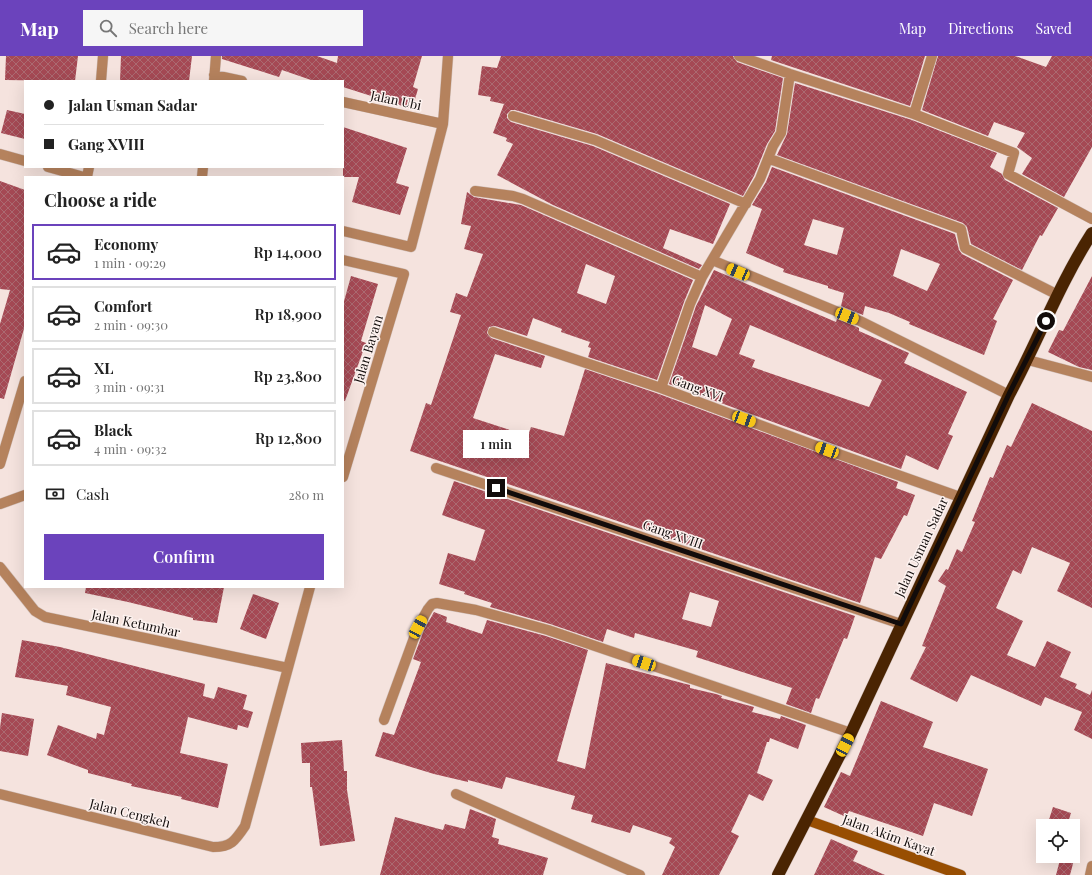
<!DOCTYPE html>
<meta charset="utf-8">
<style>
body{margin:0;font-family:"Playfair Display",serif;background:#f6f6f6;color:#222;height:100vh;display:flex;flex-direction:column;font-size:15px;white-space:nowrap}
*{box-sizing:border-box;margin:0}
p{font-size:13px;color:#767676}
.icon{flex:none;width:22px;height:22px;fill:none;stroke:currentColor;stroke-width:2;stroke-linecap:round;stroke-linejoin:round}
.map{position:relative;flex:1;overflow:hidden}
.drawer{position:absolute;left:24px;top:120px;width:320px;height:412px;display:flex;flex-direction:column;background:#fff;border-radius:0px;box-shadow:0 4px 16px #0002}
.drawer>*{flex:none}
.hud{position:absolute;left:24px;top:24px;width:320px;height:88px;border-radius:0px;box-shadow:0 4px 16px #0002;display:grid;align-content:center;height:88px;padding:0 20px;background:#fff}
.tools{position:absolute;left:1036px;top:763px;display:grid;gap:8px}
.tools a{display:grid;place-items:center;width:44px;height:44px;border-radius:0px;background:#fff;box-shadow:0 4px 16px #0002;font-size:20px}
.end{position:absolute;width:18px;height:18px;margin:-9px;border:5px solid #120c0b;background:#fff;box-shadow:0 0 0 2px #fff}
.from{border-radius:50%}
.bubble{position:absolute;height:28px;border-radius:0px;background:#fff;box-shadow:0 4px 16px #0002;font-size:13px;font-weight:600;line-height:28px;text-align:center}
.car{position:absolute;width:12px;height:24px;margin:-12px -6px;border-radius:5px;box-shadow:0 0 3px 1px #0007;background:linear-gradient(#f5c518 24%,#345 0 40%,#f5c518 0 76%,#345 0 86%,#f5c518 0)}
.hud b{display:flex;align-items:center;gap:14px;height:38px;font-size:15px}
.hud b+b{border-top:1px solid #e0e0e0}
.hud i{width:10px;height:10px;background:#222}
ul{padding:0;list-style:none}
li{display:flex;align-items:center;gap:12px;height:56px;margin:0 8px 6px;padding:0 12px;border:2px solid #e0e0e0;border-radius:0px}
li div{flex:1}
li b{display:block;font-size:15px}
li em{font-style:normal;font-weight:600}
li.on{border-color:#6b43bc}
li>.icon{width:36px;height:36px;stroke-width:1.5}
h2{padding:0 20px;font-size:18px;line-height:48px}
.pay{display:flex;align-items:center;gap:10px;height:44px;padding:0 20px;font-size:15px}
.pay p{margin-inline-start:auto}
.button{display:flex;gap:8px;margin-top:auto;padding:8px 20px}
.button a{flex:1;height:46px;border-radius:0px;background:#6b43bc;color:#fff;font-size:16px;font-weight:600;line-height:46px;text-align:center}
header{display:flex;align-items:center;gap:24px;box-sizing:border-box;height:56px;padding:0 20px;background:#6b43bc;color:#fff}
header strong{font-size:19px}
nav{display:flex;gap:22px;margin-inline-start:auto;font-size:14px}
.search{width:280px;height:36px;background:#f6f6f6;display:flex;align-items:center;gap:10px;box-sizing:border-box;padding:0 14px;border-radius:0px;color:#767676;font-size:15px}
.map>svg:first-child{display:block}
</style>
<header>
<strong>Map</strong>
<div class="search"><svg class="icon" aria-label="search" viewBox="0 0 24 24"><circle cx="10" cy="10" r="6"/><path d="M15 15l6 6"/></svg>Search here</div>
<nav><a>Map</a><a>Directions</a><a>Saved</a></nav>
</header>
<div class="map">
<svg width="1092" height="819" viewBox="0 0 1092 819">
<defs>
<pattern id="building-cross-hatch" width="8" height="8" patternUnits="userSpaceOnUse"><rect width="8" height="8" fill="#a54954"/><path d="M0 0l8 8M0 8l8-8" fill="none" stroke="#ab6a71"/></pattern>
</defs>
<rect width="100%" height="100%" fill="#f5e3de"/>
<path fill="url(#building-cross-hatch)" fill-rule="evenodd" d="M6,0h72l-3,25 -70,-1z
M121,0h71l-3,25h-69z
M222,0h95l20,7 1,-7h84l-9,31 5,2 -6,20 -69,-22v-6h-29l-32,-11 -3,7 -57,-18z
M501,0h232l4,6 46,16 -8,53 -8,13 -13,32 -11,20 -146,-62 -82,-24h-4l-4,4v4l4,4 82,24 137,58 -17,40 -43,-15 -7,19 39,17 -3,4 -146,-64 -56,-30 16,-31 -7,-3 1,-3 -14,-5 11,-29 -14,-3 1,-4 -13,-2 4,-29 15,2z
M772,0h153l-15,50 -139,-46z
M938,0h77l31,11 6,-11h40v91l-28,50 -42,-23 10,-16 -15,-11 8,-14 -31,-11 -6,14 -66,-26z
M795,27l117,37 85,33 -7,14 12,7 3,6 53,28 -16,28 -2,-1 -18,35 -51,-26 -4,-17 -4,-4 -186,-68 10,-21z
M7,54l18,4v25l-24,-6z
M343,71l64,21 -11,35 13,4 -9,28 -48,-13 7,-25h-16z
M772,111l183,67 4,16 3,4 51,26 -20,39 4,2 -13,34 -75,-31 1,-2 -21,-9 -24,-7 -2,9 -22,-9 3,-13 -16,-5v-2l-45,-14 1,-3 -38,-16 16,-44 -10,-4 14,-23zM813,163l31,9 -7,27 -33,-10zM901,193l39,15 -13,27 -34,-15z
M0,125l25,9v135l-21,74 -4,-1v-74l10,-34 -10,-1z
M467,136l7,5 47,8 172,75 -9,22 -27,78 -69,-23 3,-9 -3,-1 2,-5 -29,-10 1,-3 -29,-11 -6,18 -32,-10 -6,1 -2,6 4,5 54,18 -4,12 -46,-14 -22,64 55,18 3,-9 33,9 21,-67 74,25 239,88 -2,6 19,7 -8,21 -3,-1 -23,44 -6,-2 -15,46 -450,-152 16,-48 5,2 30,-90 -11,-3 6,-19 11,4 16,-43 -19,-5 7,-23 -10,-2zM586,208l29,12 -9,28 -29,-11z
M714,214l122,52 1,-3 20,8 2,1v3l50,22 -5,10 63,29 -19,42 5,2 -15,34 -32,-15 -5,14 -232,-85 27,-78zM705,249l27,14 -15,37 -25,-9zM750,269l132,55 -13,27 -117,-40 3,-7 -16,-6z
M351,220l27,8 -17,57 5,2 -21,58h-2v-96z
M1092,220v94l-13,-3 -31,-15 11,-22 4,1z
M1032,347l60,28v177l-35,-17 13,-28 -38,-16 -11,27 -8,-4 -17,38 27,13 -16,34 28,12 12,-26 24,11 -11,25 17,7 -2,4 15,7 2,-5v49l-18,-9 8,-18 -37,-15 -4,9 -70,-31 -14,27 -47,-23 16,-32 -4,-1 24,-60 -8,-5 8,-12 2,1 9,-21 5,3 13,-30 -3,-1 18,-44 3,1 14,-33 4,2z
M454,425l401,135 -8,23 -3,-1 -25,61 -3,-1 -5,15 -25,-9 6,-16 -96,-31 2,-6 -63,-18 -1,5 -27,-9 -4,13 -53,-18 -60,-17 2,-4 -28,-9 1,-2 -26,-8 9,-31 27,8 10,-31 -43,-15zM690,536l29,9 -8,26 -29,-8z
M86,531h138l-7,36 -24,-3v-2l-65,-16 -43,-9z
M253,538l26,9 -13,36 -26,-10z
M434,556l13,5 -1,5 36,12 5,-14 59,16 42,14 -31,111 28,8 21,-106 80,21 4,1v3l26,6 6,2 -1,2 33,9 -2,5 28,7 1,-3 25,9 -8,24 -28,-11 -1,4h-2l-10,31 16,7 -10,21 -14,-7 -18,38 8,4 -20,39h-57l13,-28 -6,-4 3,-5 -39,-13 -3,8 -39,-11 2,-7 -22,-6 4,-13 -69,-19 -4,12 -34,-9v2l-34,-8 -59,-18 8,-24 11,3 27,-73 -8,-3 11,-29z
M22,584l38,7 145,37 -2,12 11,3 4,-12 29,8 -4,14 10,3 -5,16 -10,-3 -1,5 -49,-13 -8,36 48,11 -10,44 -37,-9 1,-2 -51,-11 1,-2 -44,-11v-3l-41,-15 11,-30 38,14 1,-6 7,2 7,-28 -45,-12 2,-9 -53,-9z
M881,645l52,21 -10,25 65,22 -16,47 -38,-13 -11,33 -74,-25 -3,6 -22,-10 17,-35 9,4z
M2,657l32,6 -6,37 -28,-5v-23z
M342,684l2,31h3v19l8,51 -35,5 -8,-59h-2v-24h-8l-1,-20z
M1053,751l18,6 -4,13h-20z
M470,753l26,10 -4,18 7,2 -1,5 50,14 -5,17h-163l15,-58 48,13 2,-6 20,5z
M831,783l27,12 -5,10 32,14h-71z
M1061,800h14l-5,19h-14z"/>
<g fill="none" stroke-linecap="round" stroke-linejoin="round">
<g stroke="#d1c1bc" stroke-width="11">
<path id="street" d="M739,0l51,18 124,40 100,39 -6,21 84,45
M214,19l28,6
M101,25l2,-25
M214,25l2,-25
M343,46l100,22
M914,58l18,-58
M513,60l82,24 151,64
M0,98l25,7
M770,103l191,70 4,19 93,47
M48,111l36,10
M87,121l2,-10
M202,121l1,-10
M475,135l38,5 10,3 179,78
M343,175l68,16 32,-123 5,-68
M343,204l61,14 -61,203
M712,204l148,61 149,74
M493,276l168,56 166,62 133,47
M1028,304l64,17
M661,332l29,-84 12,-27 58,-98 13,-33 8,-13 9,-59
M0,408l25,-83
M436,412l465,156
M0,448l25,-9
M0,511l35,44 10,6 243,51
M384,664l34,-93 10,-18 4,-5 5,-1 39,7 72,20 303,103
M0,738l213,53c18,0 22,-6 32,-21l65,-239
M456,738l184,81
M1090,819l2,-9"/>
</g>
<g stroke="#d1c1bc" stroke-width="11">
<path id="secondary" d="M807,764l154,55"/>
</g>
<g stroke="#d1c1bc" stroke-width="13">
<path id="highway" d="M778,819l73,-142 158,-338c29,-54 50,-111 83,-162"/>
</g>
<use href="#street" stroke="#b5825d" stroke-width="10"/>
<use href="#secondary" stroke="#984e02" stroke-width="10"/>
<use href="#highway" stroke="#4a2402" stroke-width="12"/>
</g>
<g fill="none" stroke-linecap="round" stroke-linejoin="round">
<path stroke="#120c0b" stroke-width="5" d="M496,432l405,136 108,-230 37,-73"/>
</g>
<g text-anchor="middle" stroke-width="3" stroke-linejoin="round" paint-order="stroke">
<g font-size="13" fill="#120c0b" stroke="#fdf2ef">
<text transform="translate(396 44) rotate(12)" y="5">Jalan Ubi</text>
<text transform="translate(368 293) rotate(-73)" y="5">Jalan Bayam</text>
<text transform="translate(698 332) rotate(20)" y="5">Gang XVI</text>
<text transform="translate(673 478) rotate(19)" y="5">Gang XVIII</text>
<text transform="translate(921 491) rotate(-65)" y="5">Jalan Usman Sadar</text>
<text transform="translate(136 567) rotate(12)" y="5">Jalan Ketumbar</text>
<text transform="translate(130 757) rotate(14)" y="5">Jalan Cengkeh</text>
<text transform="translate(889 779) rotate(20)" y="5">Jalan Akim Kayat</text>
</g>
</g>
</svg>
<div class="tools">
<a><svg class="icon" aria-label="locate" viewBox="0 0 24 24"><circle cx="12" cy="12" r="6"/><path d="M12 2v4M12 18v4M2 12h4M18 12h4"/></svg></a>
</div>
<i class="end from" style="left:1046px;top:265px"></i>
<i class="end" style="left:496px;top:432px"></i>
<div class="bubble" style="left:463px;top:374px;width:66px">1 min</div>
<i class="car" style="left:738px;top:216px;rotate:293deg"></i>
<i class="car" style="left:847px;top:260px;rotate:112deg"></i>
<i class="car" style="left:744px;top:363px;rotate:110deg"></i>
<i class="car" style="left:827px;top:394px;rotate:290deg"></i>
<i class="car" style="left:418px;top:571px;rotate:28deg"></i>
<i class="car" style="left:644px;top:607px;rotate:289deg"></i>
<i class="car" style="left:845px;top:689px;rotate:27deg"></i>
<div class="hud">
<b><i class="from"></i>Jalan Usman Sadar</b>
<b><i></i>Gang XVIII</b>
</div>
<section class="drawer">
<h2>Choose a ride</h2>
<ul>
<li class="on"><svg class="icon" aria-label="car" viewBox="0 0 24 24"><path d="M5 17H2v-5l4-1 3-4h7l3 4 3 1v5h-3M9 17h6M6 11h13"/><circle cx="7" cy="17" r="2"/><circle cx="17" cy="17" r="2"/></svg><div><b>Economy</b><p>1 min · 09:29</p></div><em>Rp 14,000</em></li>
<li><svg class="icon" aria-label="car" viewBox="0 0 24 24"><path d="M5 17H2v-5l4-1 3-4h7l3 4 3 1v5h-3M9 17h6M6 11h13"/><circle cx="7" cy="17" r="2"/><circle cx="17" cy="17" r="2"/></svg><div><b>Comfort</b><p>2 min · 09:30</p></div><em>Rp 18,900</em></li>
<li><svg class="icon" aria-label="car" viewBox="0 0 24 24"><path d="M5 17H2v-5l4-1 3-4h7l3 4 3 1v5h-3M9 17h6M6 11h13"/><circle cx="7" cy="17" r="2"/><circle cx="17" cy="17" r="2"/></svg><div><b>XL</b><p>3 min · 09:31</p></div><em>Rp 23,800</em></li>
<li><svg class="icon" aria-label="car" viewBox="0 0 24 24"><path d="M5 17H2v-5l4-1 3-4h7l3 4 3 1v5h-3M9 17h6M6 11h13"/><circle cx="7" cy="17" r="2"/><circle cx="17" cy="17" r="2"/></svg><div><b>Black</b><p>4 min · 09:32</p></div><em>Rp 12,800</em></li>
</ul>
<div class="pay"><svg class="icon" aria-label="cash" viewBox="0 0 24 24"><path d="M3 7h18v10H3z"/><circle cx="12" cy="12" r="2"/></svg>Cash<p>280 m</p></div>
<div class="button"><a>Confirm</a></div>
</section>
</div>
